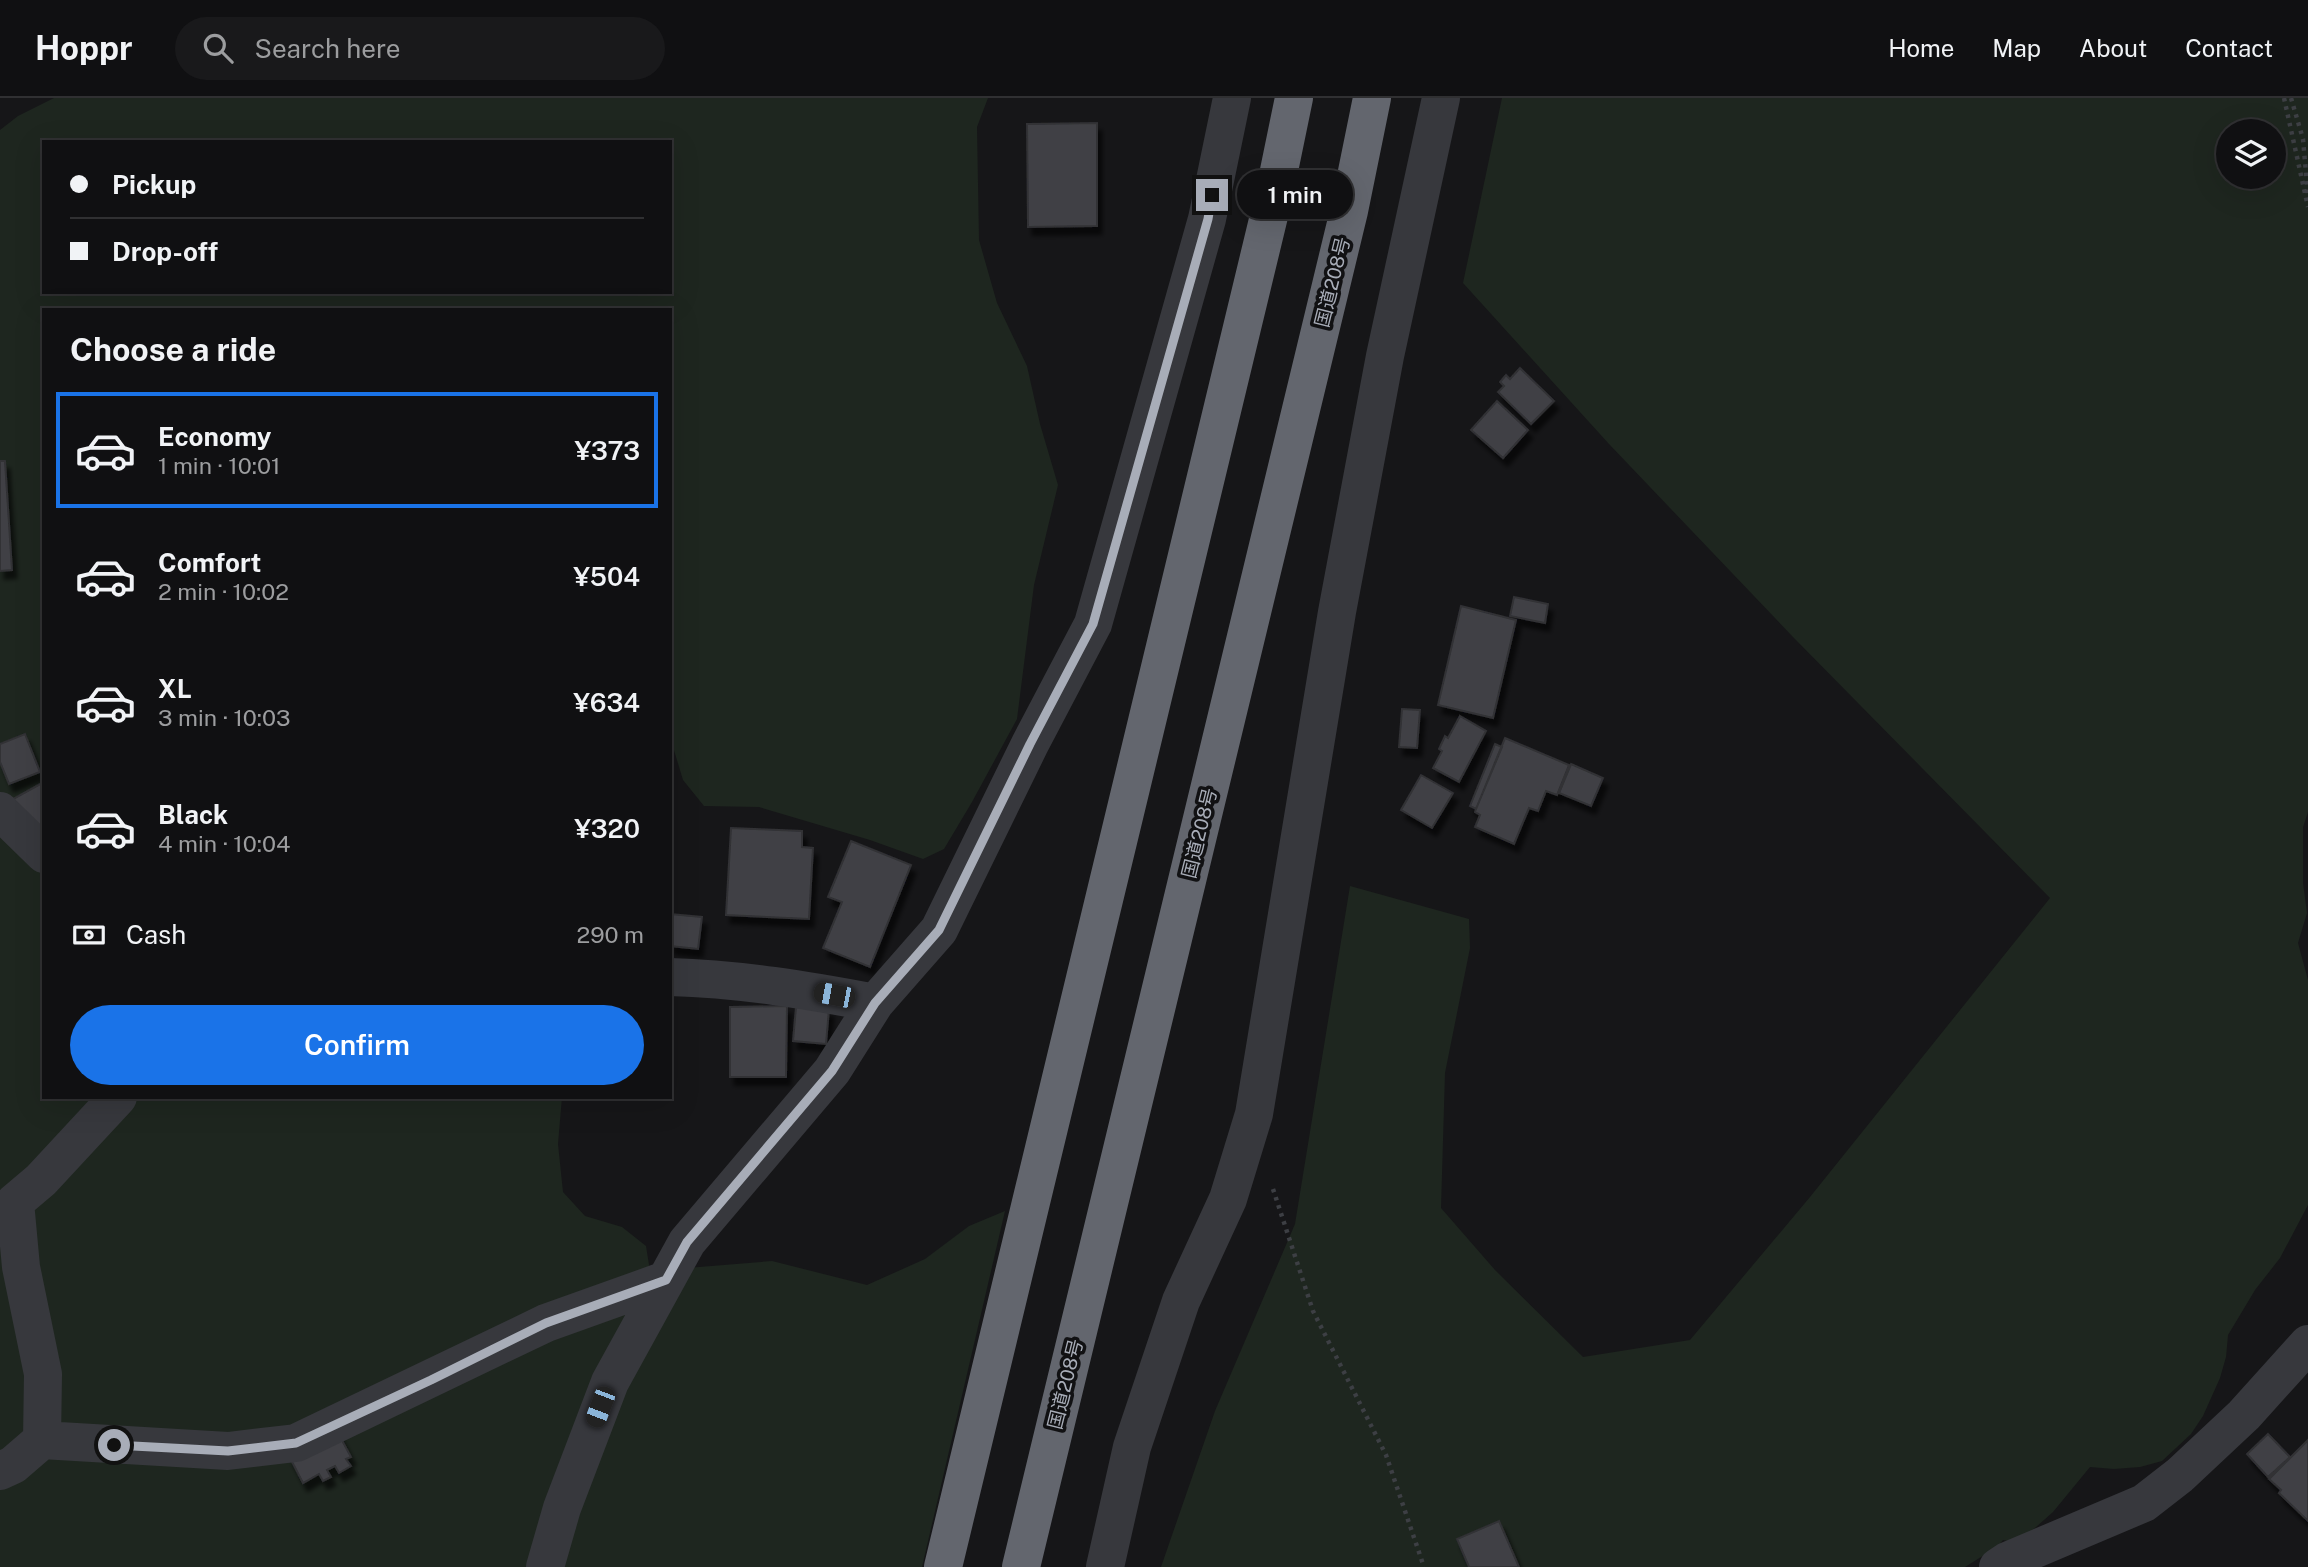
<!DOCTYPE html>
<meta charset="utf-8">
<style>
body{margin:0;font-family:"Public Sans","Noto Sans JP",sans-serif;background:#19191b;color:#f1f3f6;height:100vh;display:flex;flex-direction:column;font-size:26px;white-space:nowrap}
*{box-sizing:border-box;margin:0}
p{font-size:23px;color:#9c9d9f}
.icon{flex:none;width:38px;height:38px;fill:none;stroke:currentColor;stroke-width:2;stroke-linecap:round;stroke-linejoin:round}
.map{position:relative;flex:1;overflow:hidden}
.panel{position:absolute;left:42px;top:210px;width:630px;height:791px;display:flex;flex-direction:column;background:#101012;border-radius:0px;box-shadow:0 7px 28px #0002,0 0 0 2px #303032}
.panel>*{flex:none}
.guide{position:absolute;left:42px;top:42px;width:630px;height:154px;border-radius:0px;box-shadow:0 7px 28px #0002,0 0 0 2px #303032;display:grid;align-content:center;height:154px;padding:0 28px;background:#101012}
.buttons{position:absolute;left:2216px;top:21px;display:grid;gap:14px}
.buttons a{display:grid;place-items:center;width:70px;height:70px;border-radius:50%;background:#101012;box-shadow:0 7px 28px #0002,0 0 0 2px #303032;font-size:35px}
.end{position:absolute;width:32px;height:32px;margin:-16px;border:9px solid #a8adb8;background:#111;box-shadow:0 0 0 4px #111}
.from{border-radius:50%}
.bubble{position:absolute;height:49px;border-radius:24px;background:#101012;box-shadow:0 7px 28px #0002,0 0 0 2px #303032;font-size:23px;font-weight:600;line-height:49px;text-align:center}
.car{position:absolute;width:21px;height:42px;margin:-21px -10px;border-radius:9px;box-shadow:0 0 5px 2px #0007;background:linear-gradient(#222 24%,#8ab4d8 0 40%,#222 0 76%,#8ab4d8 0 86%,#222 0)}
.guide b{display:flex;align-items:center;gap:24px;height:66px;font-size:26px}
.guide b+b{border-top:2px solid #303032}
.guide i{width:18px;height:18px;background:#f1f3f6}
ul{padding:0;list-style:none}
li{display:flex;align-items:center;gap:21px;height:116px;margin:0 14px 10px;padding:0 14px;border:4px solid transparent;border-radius:0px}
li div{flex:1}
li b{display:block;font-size:26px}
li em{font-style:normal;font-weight:600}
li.current{border-color:#1a73e8}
li>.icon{width:63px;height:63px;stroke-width:1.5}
h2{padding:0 28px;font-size:32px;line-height:84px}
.pay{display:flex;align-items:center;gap:18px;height:77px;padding:0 28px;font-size:26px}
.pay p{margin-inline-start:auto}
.cta{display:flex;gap:14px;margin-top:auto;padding:14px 28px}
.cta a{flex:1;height:80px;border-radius:42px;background:#1a73e8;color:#fff;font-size:28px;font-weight:600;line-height:80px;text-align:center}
header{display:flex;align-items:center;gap:42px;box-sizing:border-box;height:98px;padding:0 35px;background:#101012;border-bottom:2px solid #303032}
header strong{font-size:33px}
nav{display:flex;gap:38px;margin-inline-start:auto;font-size:24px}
.search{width:490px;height:63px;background:#19191b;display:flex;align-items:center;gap:18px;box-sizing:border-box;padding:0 24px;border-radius:38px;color:#9c9d9f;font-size:26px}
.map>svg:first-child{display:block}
</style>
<header>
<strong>Hoppr</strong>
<div class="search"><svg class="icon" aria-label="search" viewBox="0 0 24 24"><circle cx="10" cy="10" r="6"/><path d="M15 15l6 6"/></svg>Search here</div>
<nav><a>Home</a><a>Map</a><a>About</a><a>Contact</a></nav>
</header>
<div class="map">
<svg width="2308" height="1469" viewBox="0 0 2308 1469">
<defs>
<filter id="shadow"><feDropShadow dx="4.5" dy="8" stdDeviation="2" flood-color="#0009"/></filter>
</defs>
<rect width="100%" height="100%" fill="#161618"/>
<path fill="#1e261f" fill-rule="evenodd" d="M54,0h934l-11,29 2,113 18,63 30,63 13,58 18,61 -24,100 -17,134 -45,83 -28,47 -21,10 -53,-19 -111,-33 -55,-1 -21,-26 -13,-43v-427h-626v787h518l-4,47 5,48 22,24 37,11 24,19 4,25 122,-10 95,24 58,-26 44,-33 36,-15 -83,356h-922v-1437l18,-14zM44,44h626v150h-626z
M1502,0h806v714l-5,15v56l4,30 -9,30 10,37v225l-28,53 -25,32 -27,45 -2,22 -6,21 -17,38 -12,18 -29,27 -22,6 -26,2 -24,-2 -37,45 -35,31 -15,-3 -6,7 -32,20h-804l54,-156 80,-187 55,-338 119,33 1,29 -25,125 -4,135 54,62 88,87 107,-17 120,-143 240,-299 -257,-261 -184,-193 -146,-161zM2228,33h45v46h-45z"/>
<path fill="#404145" stroke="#303034" stroke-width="2" filter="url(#shadow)" d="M1097,25v103l-69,1 -1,-103z
M1520,270l34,33 -23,23 -33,-32 6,-6 -4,-4 6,-7 4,4z
M1497,303l31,29 -25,28 -32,-28z
M0,363h5l7,109 -12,1z
M1514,499l34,7 -3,19 -35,-7z
M1461,508l55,14 -23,98 -55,-13z
M1402,611l18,1 -3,38 -18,-1z
M1460,618l26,15 -27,51 -26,-14 9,-17 -3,-2 6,-13 3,2z
M25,636l15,38 -31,12 -9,-22v-18z
M1505,640l64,27 -12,30 -11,-4 -8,20 -9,-3 -15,36 -39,-17 5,-12 -5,-3 1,-3z
M1495,646l7,3 -26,62 -6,-3z
M1571,666l32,14 -12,28 -32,-13z
M1421,677l32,18 -21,35 -31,-18z
M44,684v54l-31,-37z
M731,730l71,3v16l11,1 -4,71 -83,-4z
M851,743l60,24 -41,102 -47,-19 19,-46 -14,-5z
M670,816l32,3 -4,32 -28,-3z
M787,908l-1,71h-56v-70z
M796,909l33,2 -3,35 -33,-3z
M337,1333l14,26 -5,2 5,7 -12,7 -4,-7 -8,4 4,7 -8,4 -4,-7 -16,9 -14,-27z
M2268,1336l22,23 -22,20 -21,-23z
M2308,1342v81l-29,-28 2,-3 -12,-11z
M1499,1423l20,46h-50l-12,-28z"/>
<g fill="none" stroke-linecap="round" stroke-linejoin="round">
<path stroke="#3d3f44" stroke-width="4.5" stroke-dasharray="3.5 5" stroke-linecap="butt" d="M2284,0l24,109
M2291,0l12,41 5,57
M1273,1091l40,122 73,144 38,112"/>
<path stroke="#37383d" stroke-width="38" d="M0,713l44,43
M670,879c70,2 137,13 205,26
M42,1342l186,11 68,-8 250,-120 120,-43
M0,1373l13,-6 29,-25 1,-66 -22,-107 -6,-65 26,-22 77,-83
M545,1469l17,-59 48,-126 77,-140 145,-171 43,-68 64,-73 91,-186 63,-120 114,-405 25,-121
M1105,1469l27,-120 49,-146 47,-102 26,-85 83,-502 48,-256 56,-258
M1998,1469l9,-6 137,-58 36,-28 64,-60 64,-71"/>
<path stroke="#63666e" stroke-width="38" d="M943,1469l331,-1372 20,-97
M1021,1469l328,-1356 23,-113"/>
</g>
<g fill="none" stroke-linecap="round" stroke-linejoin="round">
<path stroke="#a8adb8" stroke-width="9" d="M114,1347l114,6 68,-8 135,-63 115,-57 120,-43 21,-38 145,-171 43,-68 64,-73 91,-186 63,-120 115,-405 4,-24"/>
</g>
<g text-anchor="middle" stroke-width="7" stroke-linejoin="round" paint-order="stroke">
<g font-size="19" fill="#a8adb8" stroke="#111113">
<text transform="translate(1332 184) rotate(-76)" y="7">国道208号</text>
<text transform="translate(1199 735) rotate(-76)" y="7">国道208号</text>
<text transform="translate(1065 1286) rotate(-76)" y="7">国道208号</text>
</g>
</g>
</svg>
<div class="buttons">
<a><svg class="icon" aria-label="layers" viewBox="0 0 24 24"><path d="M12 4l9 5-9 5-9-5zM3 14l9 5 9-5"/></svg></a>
</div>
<i class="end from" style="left:114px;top:1347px"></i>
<i class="end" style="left:1212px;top:97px"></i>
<div class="bubble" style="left:1237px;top:72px;width:116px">1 min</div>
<i class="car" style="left:834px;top:897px;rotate:281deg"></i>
<i class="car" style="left:600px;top:1309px;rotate:201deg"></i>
<div class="guide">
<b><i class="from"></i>Pickup</b>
<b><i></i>Drop-off</b>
</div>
<section class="panel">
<h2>Choose a ride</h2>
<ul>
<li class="current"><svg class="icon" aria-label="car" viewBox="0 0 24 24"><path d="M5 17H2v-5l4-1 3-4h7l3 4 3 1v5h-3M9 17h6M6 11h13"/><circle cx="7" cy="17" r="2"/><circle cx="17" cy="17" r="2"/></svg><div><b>Economy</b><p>1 min · 10:01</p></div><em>¥373</em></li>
<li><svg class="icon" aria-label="car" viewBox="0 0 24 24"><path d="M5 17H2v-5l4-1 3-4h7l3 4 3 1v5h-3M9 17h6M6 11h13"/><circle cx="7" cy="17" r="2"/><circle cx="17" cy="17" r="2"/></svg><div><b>Comfort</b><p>2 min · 10:02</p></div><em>¥504</em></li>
<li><svg class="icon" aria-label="car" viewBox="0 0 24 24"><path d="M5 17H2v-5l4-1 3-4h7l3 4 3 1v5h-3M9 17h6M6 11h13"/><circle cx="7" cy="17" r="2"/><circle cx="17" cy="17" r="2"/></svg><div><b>XL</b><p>3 min · 10:03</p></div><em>¥634</em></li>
<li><svg class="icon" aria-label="car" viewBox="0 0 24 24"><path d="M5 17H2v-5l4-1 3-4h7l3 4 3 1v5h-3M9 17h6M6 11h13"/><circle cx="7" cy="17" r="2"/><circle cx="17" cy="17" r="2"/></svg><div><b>Black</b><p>4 min · 10:04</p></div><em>¥320</em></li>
</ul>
<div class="pay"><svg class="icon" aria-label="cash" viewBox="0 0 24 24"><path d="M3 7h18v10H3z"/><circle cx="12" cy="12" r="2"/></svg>Cash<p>290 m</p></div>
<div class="cta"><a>Confirm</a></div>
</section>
</div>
